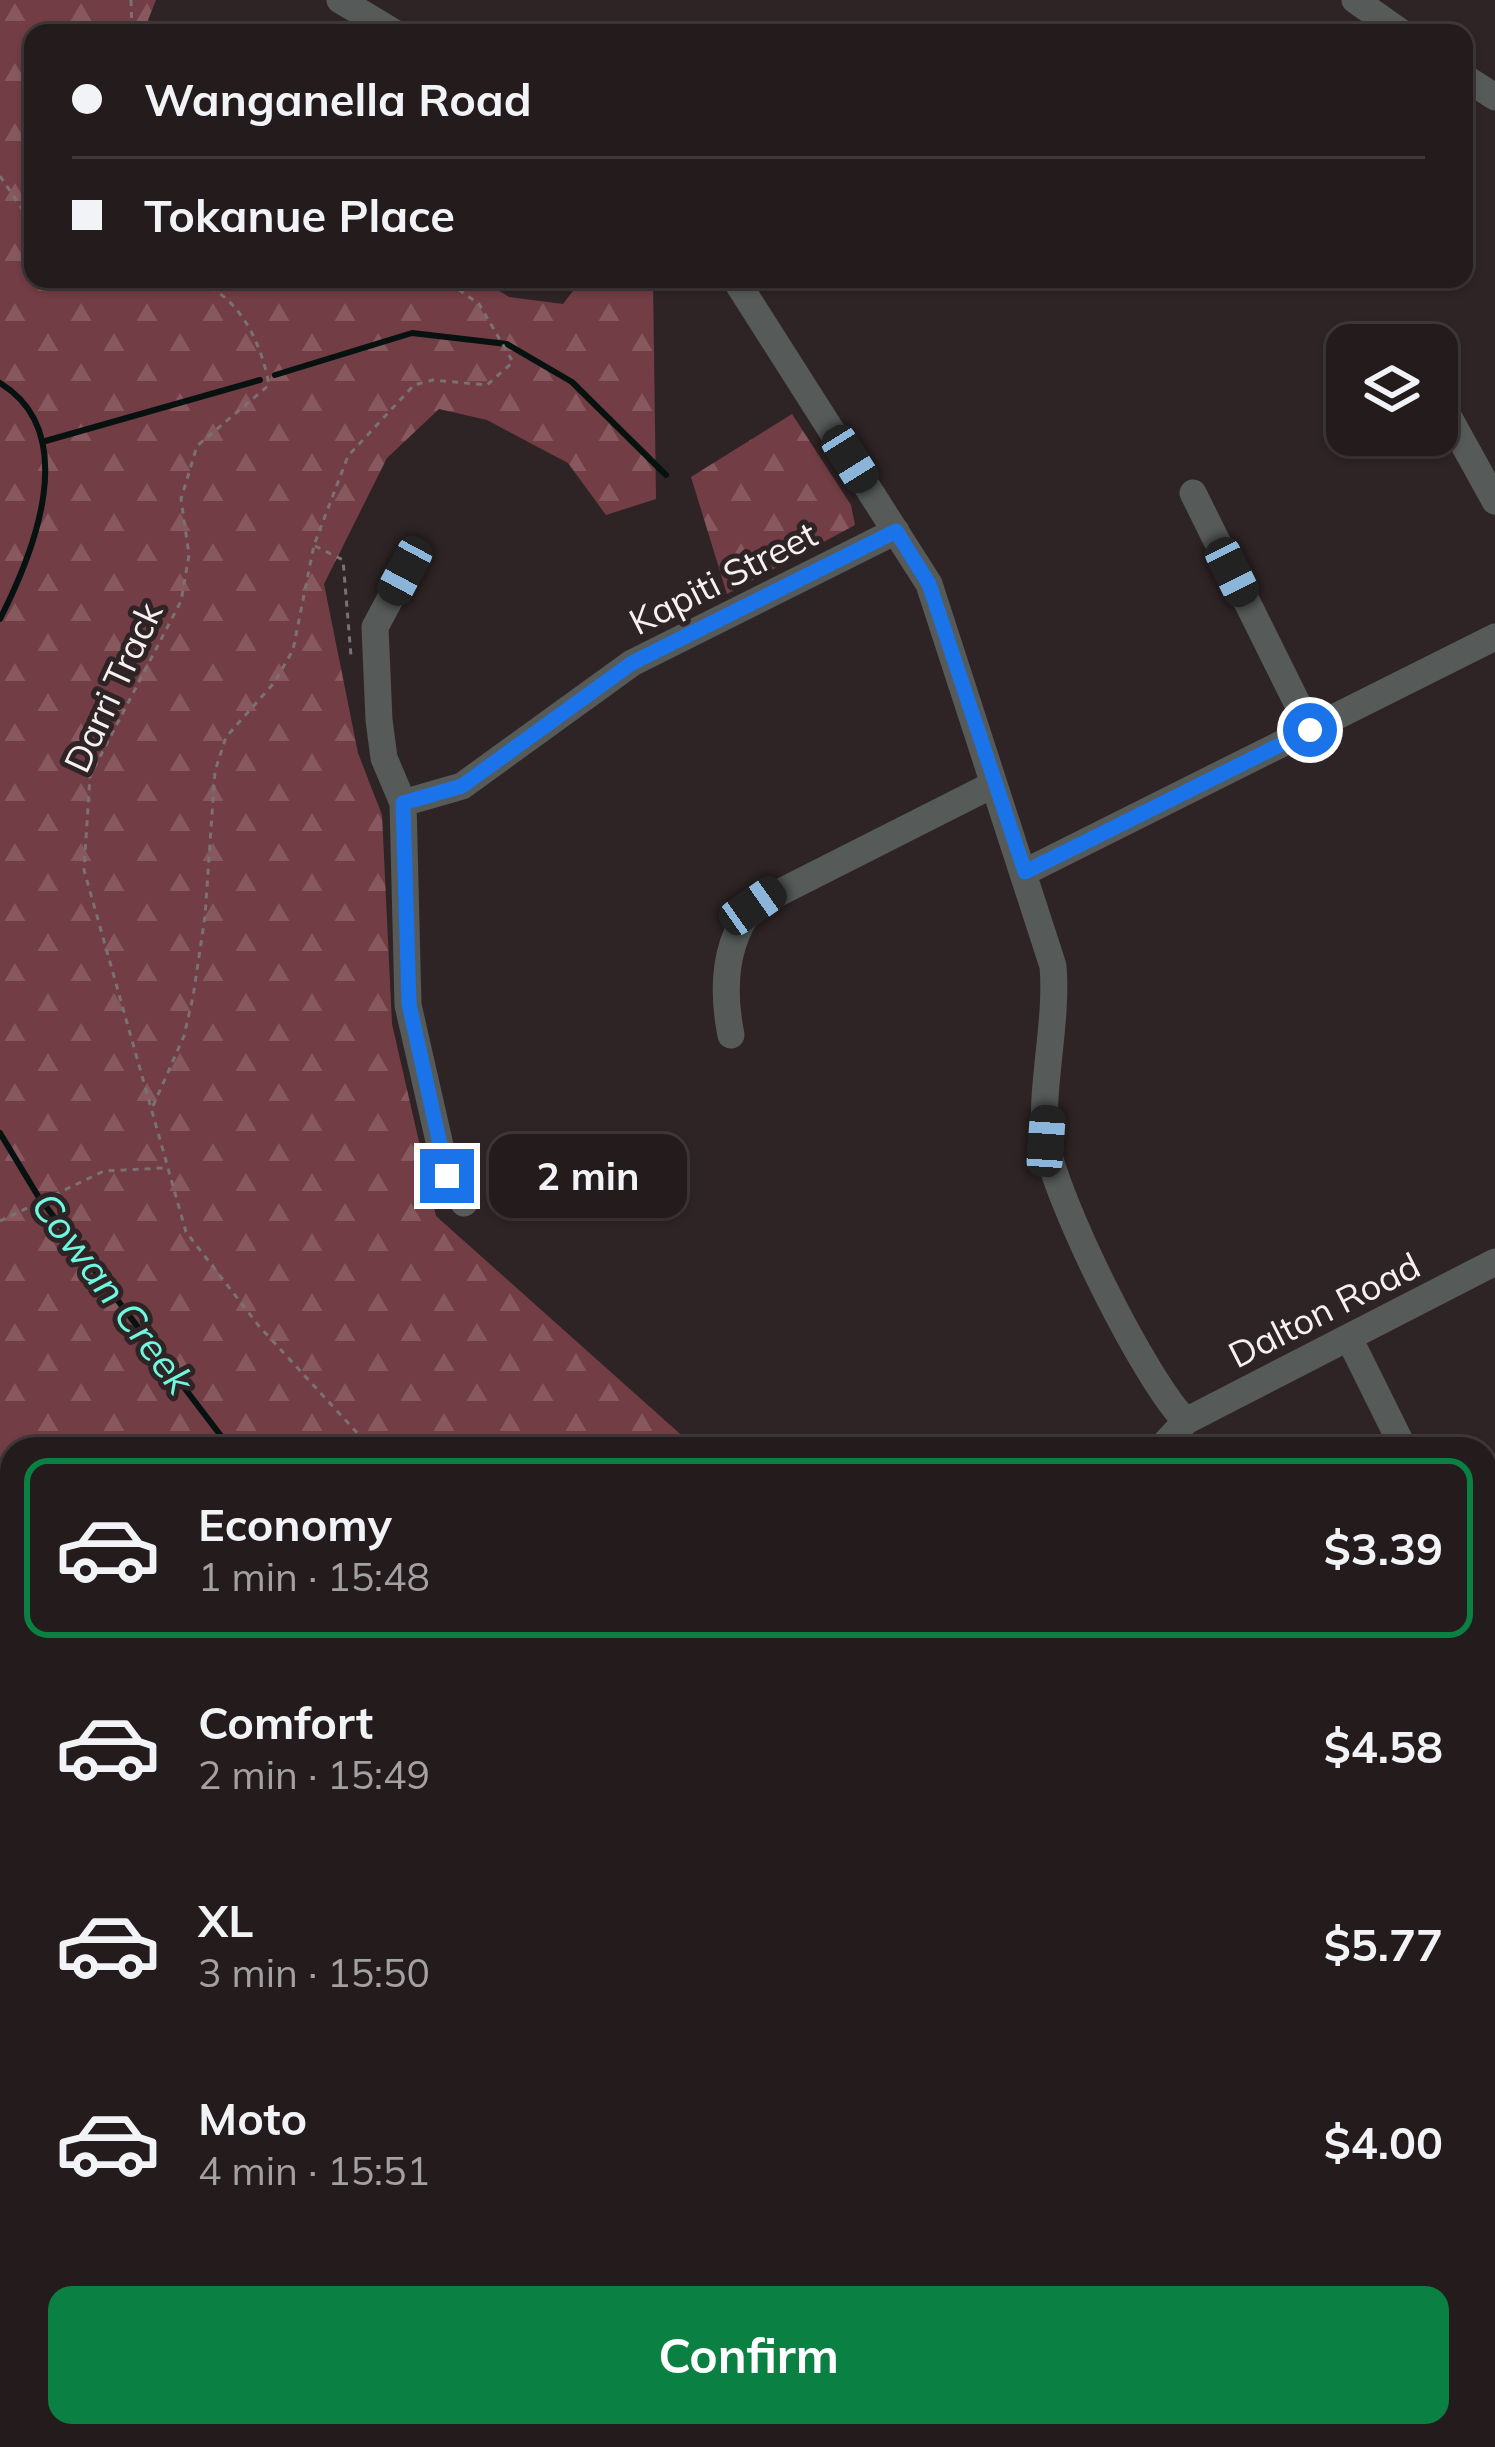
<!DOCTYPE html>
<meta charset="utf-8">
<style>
body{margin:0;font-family:Mulish,sans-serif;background:#2f2829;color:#f1f3f6;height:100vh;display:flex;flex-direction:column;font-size:45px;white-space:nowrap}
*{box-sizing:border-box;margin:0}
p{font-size:39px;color:#a3a1a3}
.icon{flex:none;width:66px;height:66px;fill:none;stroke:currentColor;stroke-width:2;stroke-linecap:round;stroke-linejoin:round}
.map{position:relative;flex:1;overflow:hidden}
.sheet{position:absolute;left:0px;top:1437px;width:1497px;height:1011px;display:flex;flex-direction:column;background:#231b1c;border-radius:36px 36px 0 0;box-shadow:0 3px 9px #0004,0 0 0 3px #40393b}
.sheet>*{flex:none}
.guide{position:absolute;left:24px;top:24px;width:1449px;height:264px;border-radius:24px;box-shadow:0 3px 9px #0004,0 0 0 3px #40393b;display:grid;align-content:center;height:264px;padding:0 48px;background:#231b1c}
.controls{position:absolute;left:1326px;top:324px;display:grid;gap:24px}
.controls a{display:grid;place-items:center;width:132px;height:132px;border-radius:24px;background:#231b1c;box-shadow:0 3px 9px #0004,0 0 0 3px #40393b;font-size:60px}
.end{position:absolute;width:54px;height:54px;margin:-27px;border:15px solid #1a73e8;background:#fff;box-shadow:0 0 0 6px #fff}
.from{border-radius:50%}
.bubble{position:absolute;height:84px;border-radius:24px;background:#231b1c;box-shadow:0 3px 9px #0004,0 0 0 3px #40393b;font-size:39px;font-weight:700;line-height:84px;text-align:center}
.car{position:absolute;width:36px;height:72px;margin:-36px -18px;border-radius:15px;box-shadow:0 0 9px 3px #0007;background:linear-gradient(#222 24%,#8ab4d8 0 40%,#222 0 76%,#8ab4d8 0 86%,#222 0)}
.guide b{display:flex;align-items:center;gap:42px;height:114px;font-size:45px}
.guide b+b{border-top:3px solid #40393b}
.guide i{width:30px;height:30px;background:#f1f3f6}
ul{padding:21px 0 0;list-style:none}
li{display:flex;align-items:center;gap:36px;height:180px;margin:0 24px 18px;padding:0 24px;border:6px solid transparent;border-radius:24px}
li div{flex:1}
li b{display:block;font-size:45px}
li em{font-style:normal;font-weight:700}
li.active{border-color:#0b8043}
li>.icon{width:108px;height:108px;stroke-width:1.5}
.cta{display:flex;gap:24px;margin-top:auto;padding:24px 48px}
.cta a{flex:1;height:138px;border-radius:24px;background:#0b8043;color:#fff;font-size:48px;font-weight:700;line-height:138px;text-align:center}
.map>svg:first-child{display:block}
</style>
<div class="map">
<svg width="1495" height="2447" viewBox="0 0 1495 2447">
<defs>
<pattern id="forest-firs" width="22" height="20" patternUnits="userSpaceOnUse" patternTransform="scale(3)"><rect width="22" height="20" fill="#723d44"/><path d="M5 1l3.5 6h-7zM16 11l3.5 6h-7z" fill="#87595f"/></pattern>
</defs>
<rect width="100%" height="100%" fill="#2f2425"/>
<path fill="url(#forest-firs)" d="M0,0h156l-8,20 7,13h-122v246h448l28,18 54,7 19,-25h71l3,220 -50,16 -38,-52 -81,-43 -48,-11 -52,49 -63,126 34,169 24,62 10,209 44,192 261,233h-685v269l-12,-5z
M792,414l59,91 4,20 -128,69 -36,-117z
M1485,2357l10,15v75h-823l-5,-11h818z"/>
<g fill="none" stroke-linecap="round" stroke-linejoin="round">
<path stroke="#061210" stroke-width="6" d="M275,375l137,-42 95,11 65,38 94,93
M0,383c82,50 34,169 0,236
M42,442l218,-62
M0,1133l38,63 193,253
M914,2436l8,11"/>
<path stroke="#7a7172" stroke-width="3" stroke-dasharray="6 6" stroke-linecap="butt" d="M131,0l1,33
M0,176l33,49
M188,279c48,10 73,61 81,106l-72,61 -16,53 8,56 -8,46 -91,175 -6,94 102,362 73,94 113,123
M315,546l28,14 8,96
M153,1106l31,-70 9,-39 12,-81 10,-145 11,-34 48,-54 19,-33 21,-105 34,-89 66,-71 19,-5 54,5 26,-23 -34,-58 -35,-25
M0,1221l104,-50 60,-3
M1485,1734l10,-5
M1485,2298l10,-5
M912,2447l1,-11"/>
<path stroke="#565b5a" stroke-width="27" d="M340,0l55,33
M1355,0l47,33
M1464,77l31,20
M735,279l194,305 124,382c5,57 -14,126 -7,175 8,56 100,242 140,280
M1437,396l58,105
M1193,493l117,236
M405,571l-30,56 4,93 5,38 19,45 5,202 39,171 17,27
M403,803l59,-17 170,-123 264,-132
M1025,872l470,-235
M731,1035c-9,-45 -7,-92 22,-129l241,-122
M1349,1338l55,111
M1160,1449l26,-28 309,-159
M1485,1564l10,-5
M1485,1652l10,39
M0,2261l12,-6
M502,2436l9,11
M431,2447l22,-11"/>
</g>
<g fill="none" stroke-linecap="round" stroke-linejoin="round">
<path stroke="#1a73e8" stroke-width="15" d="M447,1176l-38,-172 -6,-201 59,-17 170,-123 264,-132 33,53 96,288 285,-142"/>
</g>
<g text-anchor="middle" stroke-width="10" stroke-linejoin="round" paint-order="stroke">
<g font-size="36" fill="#f7f0f0" stroke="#2f2425">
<text transform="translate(723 578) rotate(-27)" y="13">Kapiti Street</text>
<text transform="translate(113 687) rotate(-65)" y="13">Darri Track</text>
<text transform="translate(1324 1310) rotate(-27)" y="13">Dalton Road</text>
</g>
<g font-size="39" font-style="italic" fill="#6ff8e0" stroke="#2f2425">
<text transform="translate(113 1293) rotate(53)" y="14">Cowan Creek</text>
</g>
</g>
</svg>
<div class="controls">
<a><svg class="icon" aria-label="layers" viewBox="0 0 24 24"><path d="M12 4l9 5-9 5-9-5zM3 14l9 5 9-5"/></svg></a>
</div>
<i class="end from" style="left:1310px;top:730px"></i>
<i class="end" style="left:447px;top:1176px"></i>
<div class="bubble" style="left:489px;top:1134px;width:198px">2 min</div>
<i class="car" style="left:850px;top:459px;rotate:148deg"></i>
<i class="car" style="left:405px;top:571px;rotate:208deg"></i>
<i class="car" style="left:1232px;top:572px;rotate:154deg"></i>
<i class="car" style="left:753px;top:906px;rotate:55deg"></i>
<i class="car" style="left:1046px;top:1141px;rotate:4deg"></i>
<div class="guide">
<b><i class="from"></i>Wanganella Road</b>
<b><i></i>Tokanue Place</b>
</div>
<section class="sheet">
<ul>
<li class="active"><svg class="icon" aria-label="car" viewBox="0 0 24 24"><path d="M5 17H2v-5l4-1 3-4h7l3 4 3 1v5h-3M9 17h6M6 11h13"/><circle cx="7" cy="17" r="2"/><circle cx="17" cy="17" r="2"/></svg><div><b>Economy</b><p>1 min · 15:48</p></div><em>$3.39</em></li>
<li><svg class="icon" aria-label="car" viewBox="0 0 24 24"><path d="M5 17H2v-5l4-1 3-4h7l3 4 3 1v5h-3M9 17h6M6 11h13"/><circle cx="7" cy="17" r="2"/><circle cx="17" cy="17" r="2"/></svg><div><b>Comfort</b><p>2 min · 15:49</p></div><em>$4.58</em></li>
<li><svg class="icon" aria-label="car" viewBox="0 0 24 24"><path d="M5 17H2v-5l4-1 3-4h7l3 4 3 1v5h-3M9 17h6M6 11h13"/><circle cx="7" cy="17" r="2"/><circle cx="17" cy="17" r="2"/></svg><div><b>XL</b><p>3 min · 15:50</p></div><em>$5.77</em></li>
<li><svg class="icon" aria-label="car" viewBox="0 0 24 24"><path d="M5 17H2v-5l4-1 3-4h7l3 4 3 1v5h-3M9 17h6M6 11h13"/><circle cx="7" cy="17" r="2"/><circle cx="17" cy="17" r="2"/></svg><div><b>Moto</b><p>4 min · 15:51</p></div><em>$4.00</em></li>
</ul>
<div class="cta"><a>Confirm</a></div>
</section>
</div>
